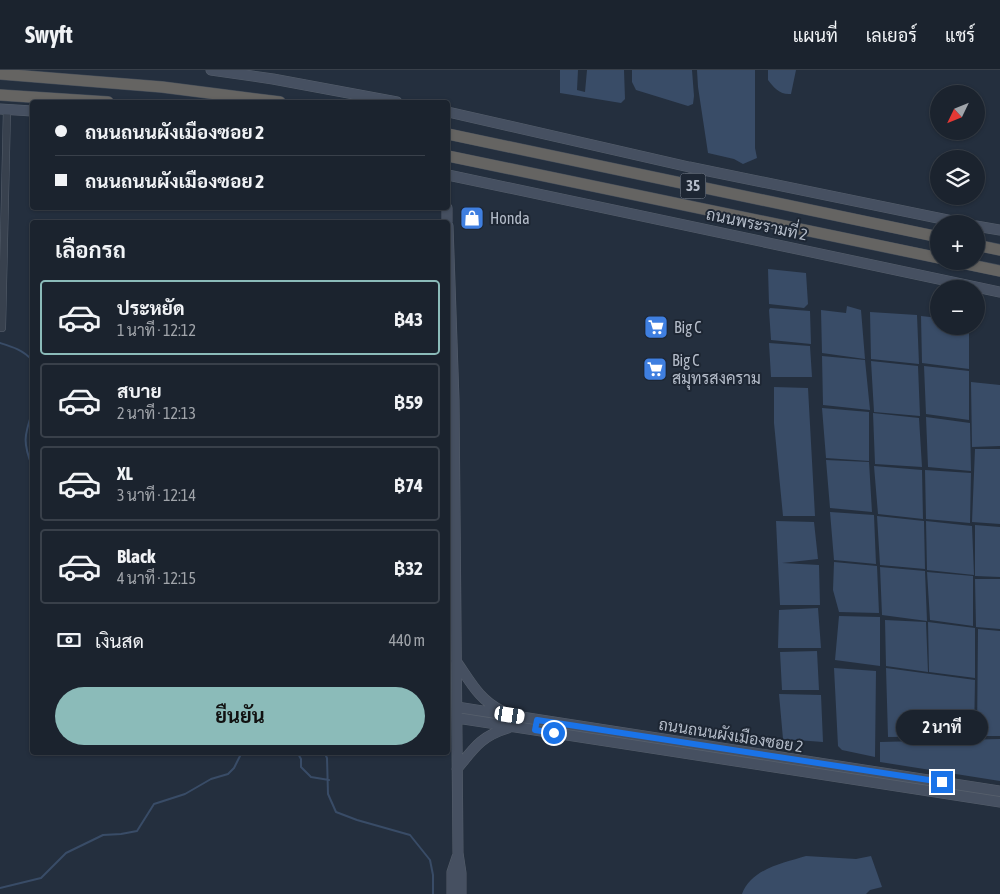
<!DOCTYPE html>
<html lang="th">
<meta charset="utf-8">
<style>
body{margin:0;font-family:"Asap Condensed",Sarabun,sans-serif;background:#282f3a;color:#f1f3f6;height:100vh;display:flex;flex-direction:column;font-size:19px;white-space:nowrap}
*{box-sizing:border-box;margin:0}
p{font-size:16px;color:#a0a4aa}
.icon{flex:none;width:28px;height:28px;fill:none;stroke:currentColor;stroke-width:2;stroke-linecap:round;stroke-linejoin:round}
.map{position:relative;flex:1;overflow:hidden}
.sheet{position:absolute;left:30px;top:150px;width:420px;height:535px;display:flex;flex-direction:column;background:#1b232e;border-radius:5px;box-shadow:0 1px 4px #0004,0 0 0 1px #39404a}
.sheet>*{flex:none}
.banner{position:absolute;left:30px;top:30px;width:420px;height:110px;border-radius:5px;box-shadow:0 1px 4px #0004,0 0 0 1px #39404a;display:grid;align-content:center;height:110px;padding:0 25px;background:#1b232e}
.needle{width:32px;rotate:227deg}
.buttons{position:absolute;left:930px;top:15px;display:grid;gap:10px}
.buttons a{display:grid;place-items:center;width:55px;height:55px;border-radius:50%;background:#1b232e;box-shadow:0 1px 4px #0004,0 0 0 1px #39404a;font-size:25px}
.end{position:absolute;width:22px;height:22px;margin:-11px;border:6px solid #1a73e8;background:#fff;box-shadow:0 0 0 2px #fff}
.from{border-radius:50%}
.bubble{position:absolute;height:35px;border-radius:18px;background:#1b232e;box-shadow:0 1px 4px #0004,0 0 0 1px #39404a;font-size:16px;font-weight:700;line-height:35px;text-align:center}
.car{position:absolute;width:15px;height:30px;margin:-15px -8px;border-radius:6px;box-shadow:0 0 4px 1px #0007;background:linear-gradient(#fff 24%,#345 0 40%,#fff 0 76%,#345 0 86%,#fff 0)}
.banner b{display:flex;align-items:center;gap:18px;height:48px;font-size:19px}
.banner b+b{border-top:1px solid #39404a}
.banner i{width:12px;height:12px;background:#f1f3f6}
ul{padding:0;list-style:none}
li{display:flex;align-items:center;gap:15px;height:75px;margin:0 10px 8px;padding:0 15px;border:2px solid #39404a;border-radius:5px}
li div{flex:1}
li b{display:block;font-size:19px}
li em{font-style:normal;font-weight:700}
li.current{border-color:#8bbbb9}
li>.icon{width:45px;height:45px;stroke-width:1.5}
h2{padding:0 25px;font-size:22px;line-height:60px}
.pay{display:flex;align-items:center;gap:12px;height:55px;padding:0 25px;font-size:19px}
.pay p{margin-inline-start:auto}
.primary-button{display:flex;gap:10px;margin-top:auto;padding:10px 25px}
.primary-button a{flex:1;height:58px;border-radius:30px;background:#8bbbb9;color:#111;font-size:20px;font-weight:700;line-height:58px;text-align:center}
header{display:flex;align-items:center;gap:30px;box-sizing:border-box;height:70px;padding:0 25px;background:#1b232e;border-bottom:1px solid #39404a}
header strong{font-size:24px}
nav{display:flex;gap:28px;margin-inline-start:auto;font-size:18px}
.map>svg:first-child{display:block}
</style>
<header>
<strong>Swyft</strong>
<nav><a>แผนที่</a><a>เลเยอร์</a><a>แชร์</a></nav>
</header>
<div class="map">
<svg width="1000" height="824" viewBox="0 0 1000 824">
<rect width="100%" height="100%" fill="#242f3e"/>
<path fill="#394c67" d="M560,0h18l-1,20 8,2 2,-22h37l1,29 -4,4 -61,-10z
M632,0h60l2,26 -1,8 -5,2 -52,-16 -4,-8z
M697,0h58v78l2,10 -14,6 -9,-5 -26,-6 -10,-66z
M768,0h28l-5,24c-11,1 -17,-6 -23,-14z
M768,199l38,4 2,31 -4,4 -35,-4z
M847,236l14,4 4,49 -43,-6 -1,-43 25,3z
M770,238l40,3 1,33 -40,-4 -2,-30z
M870,242l47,3 2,49 -48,-5z
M921,246l18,2v8h30v43l-47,-6z
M769,273l41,3 2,31h-41z
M822,286l43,4 5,50 -47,-5z
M871,291l47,5 2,50 -46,-4z
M924,296l45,5v49l-43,-6z
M971,312l29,3v61l-28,1z
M774,317l34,1 7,128h-32l-9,-93z
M822,338l47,4v49l-43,-3z
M873,343l46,5 3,49 -47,-3z
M926,347l44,6 1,48 -43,-4z
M975,379h25v75l-28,-2z
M826,390l43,2 3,50 -42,-4z
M874,396l48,4 1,49 -45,-5z
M925,400l46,3 -1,50 -44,-4z
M830,442l44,3 2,49 -42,-4z
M877,446l47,5 1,48 -45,-4z
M776,451l38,1 4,37 -36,4 37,2 1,40h-40z
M926,451l46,5 2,49 -47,-5z
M975,455l25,2v50l-25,-1z
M834,492l43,4 2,47 -40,-1 -6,-22z
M880,497l45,4 2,50 -45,-6z
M927,502l46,4v50l-43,-6z
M975,509h25v50l-24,-2z
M818,538l3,40h-43l1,-38z
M839,546l41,1v49l-45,-6z
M885,550l41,2 2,50 -42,-6z
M928,552l47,6v50l-46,-6z
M978,559l22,2v105h-23z
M817,581l2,39h-37l-2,-38z
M834,598l42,3 -1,86 -33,-7 -4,-4z
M886,598l89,12 -1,56 -86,1z
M779,624l42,1 2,47 -40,-3z
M1000,669v42l-120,-19v-20z
M806,786l50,3 15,-3 11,31 -12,3 -4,4h-124c9,-25 41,-31 64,-38z"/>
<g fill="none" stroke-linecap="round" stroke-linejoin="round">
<path stroke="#394c67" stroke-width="2" d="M0,273c13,4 23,7 32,17
M32,343c-8,23 -9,30 0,53
M297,682l4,7v8l10,10 18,3
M324,682l3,6 1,36 8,18 21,8 53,15 20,25 3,15v19
M0,818l41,-10 25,-25 37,-18 18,-1 16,-3 17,-27 31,-10 26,-15 17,-5 6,-6 8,-16"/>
<g stroke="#565f6c" stroke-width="8">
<path id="minor" d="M0,258h2l5,-219"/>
</g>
<g stroke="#565f6c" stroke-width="11">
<path id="secondary" d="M211,0l62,9 124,23
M0,39l32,2
M448,42l241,55 278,57
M448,105l552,117
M447,138v14
M448,156l6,174 4,453 3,20v21
M976,156l24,4
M456,591c14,20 23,39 46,50
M457,637l543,84
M457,648l543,84
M457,699c17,-21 24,-33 51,-41
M452,824v-22l5,-15"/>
</g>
<g stroke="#434c59" stroke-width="12">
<path id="trunk" d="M0,4l162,13 118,15
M0,25l108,7
M448,64l491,103
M448,86l491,102
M976,175l24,5
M952,191l48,10"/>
</g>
<use href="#minor" stroke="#38414e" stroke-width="7"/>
<use href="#secondary" stroke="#465061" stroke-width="10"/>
<use href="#trunk" stroke="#656462" stroke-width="11"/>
</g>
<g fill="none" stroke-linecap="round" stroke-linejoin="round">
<path stroke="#1a73e8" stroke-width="6" d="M554,663l-19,-3 2,-10 405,62"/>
</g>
<defs>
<g id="shop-square" transform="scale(1.25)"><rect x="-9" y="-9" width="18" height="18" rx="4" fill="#3f7fe0" stroke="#1d2633"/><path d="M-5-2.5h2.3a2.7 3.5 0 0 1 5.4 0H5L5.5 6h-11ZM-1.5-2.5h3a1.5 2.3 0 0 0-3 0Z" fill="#fff"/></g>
<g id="supermarket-square" transform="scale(1.25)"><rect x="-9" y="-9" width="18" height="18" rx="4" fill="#3f7fe0" stroke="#1d2633"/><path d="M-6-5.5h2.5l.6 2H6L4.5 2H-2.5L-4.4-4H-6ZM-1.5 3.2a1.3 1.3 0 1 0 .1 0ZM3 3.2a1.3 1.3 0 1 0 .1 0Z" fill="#fff"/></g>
</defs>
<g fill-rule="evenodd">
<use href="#shop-square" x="472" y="148"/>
<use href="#supermarket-square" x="656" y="257"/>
<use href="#supermarket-square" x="655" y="299"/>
</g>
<g text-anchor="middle" stroke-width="4" stroke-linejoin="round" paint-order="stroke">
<rect fill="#1d2633" stroke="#878f9c" stroke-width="1" x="680.5" y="103.5" width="25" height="25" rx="4"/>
<g font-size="15" font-weight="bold" fill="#b4bcc9">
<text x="693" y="121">35</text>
</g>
<g font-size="16" fill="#b4bcc9" stroke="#1d2633" text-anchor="start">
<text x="490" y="154">Honda</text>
<text x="674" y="263">Big C</text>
<text x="672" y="296">Big C<tspan x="672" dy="18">สมุทรสงคราม</tspan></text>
</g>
<g font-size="16" fill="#b4bcc9" stroke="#1d2633">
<text transform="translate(757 154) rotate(12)" y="6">ถนนพระรามที่ 2</text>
<text transform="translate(731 665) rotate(9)" y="6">ถนนถนนผังเมืองซอย 2</text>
</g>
</g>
</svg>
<div class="buttons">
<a><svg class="needle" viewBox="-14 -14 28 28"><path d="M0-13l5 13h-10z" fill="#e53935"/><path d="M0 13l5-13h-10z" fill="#a0a4aa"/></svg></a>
<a><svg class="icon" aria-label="layers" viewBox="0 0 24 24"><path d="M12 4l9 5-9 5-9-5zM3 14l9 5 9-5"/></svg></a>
<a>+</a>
<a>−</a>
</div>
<i class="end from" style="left:554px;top:663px"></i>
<i class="end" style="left:942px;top:712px"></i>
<div class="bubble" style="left:896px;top:640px;width:92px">2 นาที</div>
<i class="car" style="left:510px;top:645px;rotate:99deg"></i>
<div class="banner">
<b><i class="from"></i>ถนนถนนผังเมืองซอย 2</b>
<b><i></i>ถนนถนนผังเมืองซอย 2</b>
</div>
<section class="sheet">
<h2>เลือกรถ</h2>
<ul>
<li class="current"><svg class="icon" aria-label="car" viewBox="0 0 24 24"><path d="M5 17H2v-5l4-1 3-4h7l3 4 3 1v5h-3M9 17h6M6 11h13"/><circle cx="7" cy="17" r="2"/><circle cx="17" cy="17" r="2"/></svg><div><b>ประหยัด</b><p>1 นาที · 12:12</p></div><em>฿43</em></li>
<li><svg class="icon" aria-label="car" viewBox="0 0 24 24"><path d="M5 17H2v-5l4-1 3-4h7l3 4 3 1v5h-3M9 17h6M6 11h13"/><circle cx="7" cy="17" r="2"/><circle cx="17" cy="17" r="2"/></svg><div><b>สบาย</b><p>2 นาที · 12:13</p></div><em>฿59</em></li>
<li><svg class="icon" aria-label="car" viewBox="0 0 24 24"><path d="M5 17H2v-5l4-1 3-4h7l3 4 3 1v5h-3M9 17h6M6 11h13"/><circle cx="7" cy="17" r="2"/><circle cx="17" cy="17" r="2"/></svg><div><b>XL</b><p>3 นาที · 12:14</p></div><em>฿74</em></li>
<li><svg class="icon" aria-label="car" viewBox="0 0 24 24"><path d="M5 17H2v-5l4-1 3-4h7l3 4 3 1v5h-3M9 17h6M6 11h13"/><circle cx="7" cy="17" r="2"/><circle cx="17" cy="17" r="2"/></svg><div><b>Black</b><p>4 นาที · 12:15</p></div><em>฿32</em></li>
</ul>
<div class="pay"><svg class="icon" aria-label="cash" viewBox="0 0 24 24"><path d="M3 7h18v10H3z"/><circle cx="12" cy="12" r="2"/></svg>เงินสด<p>440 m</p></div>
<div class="primary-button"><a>ยืนยัน</a></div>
</section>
</div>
